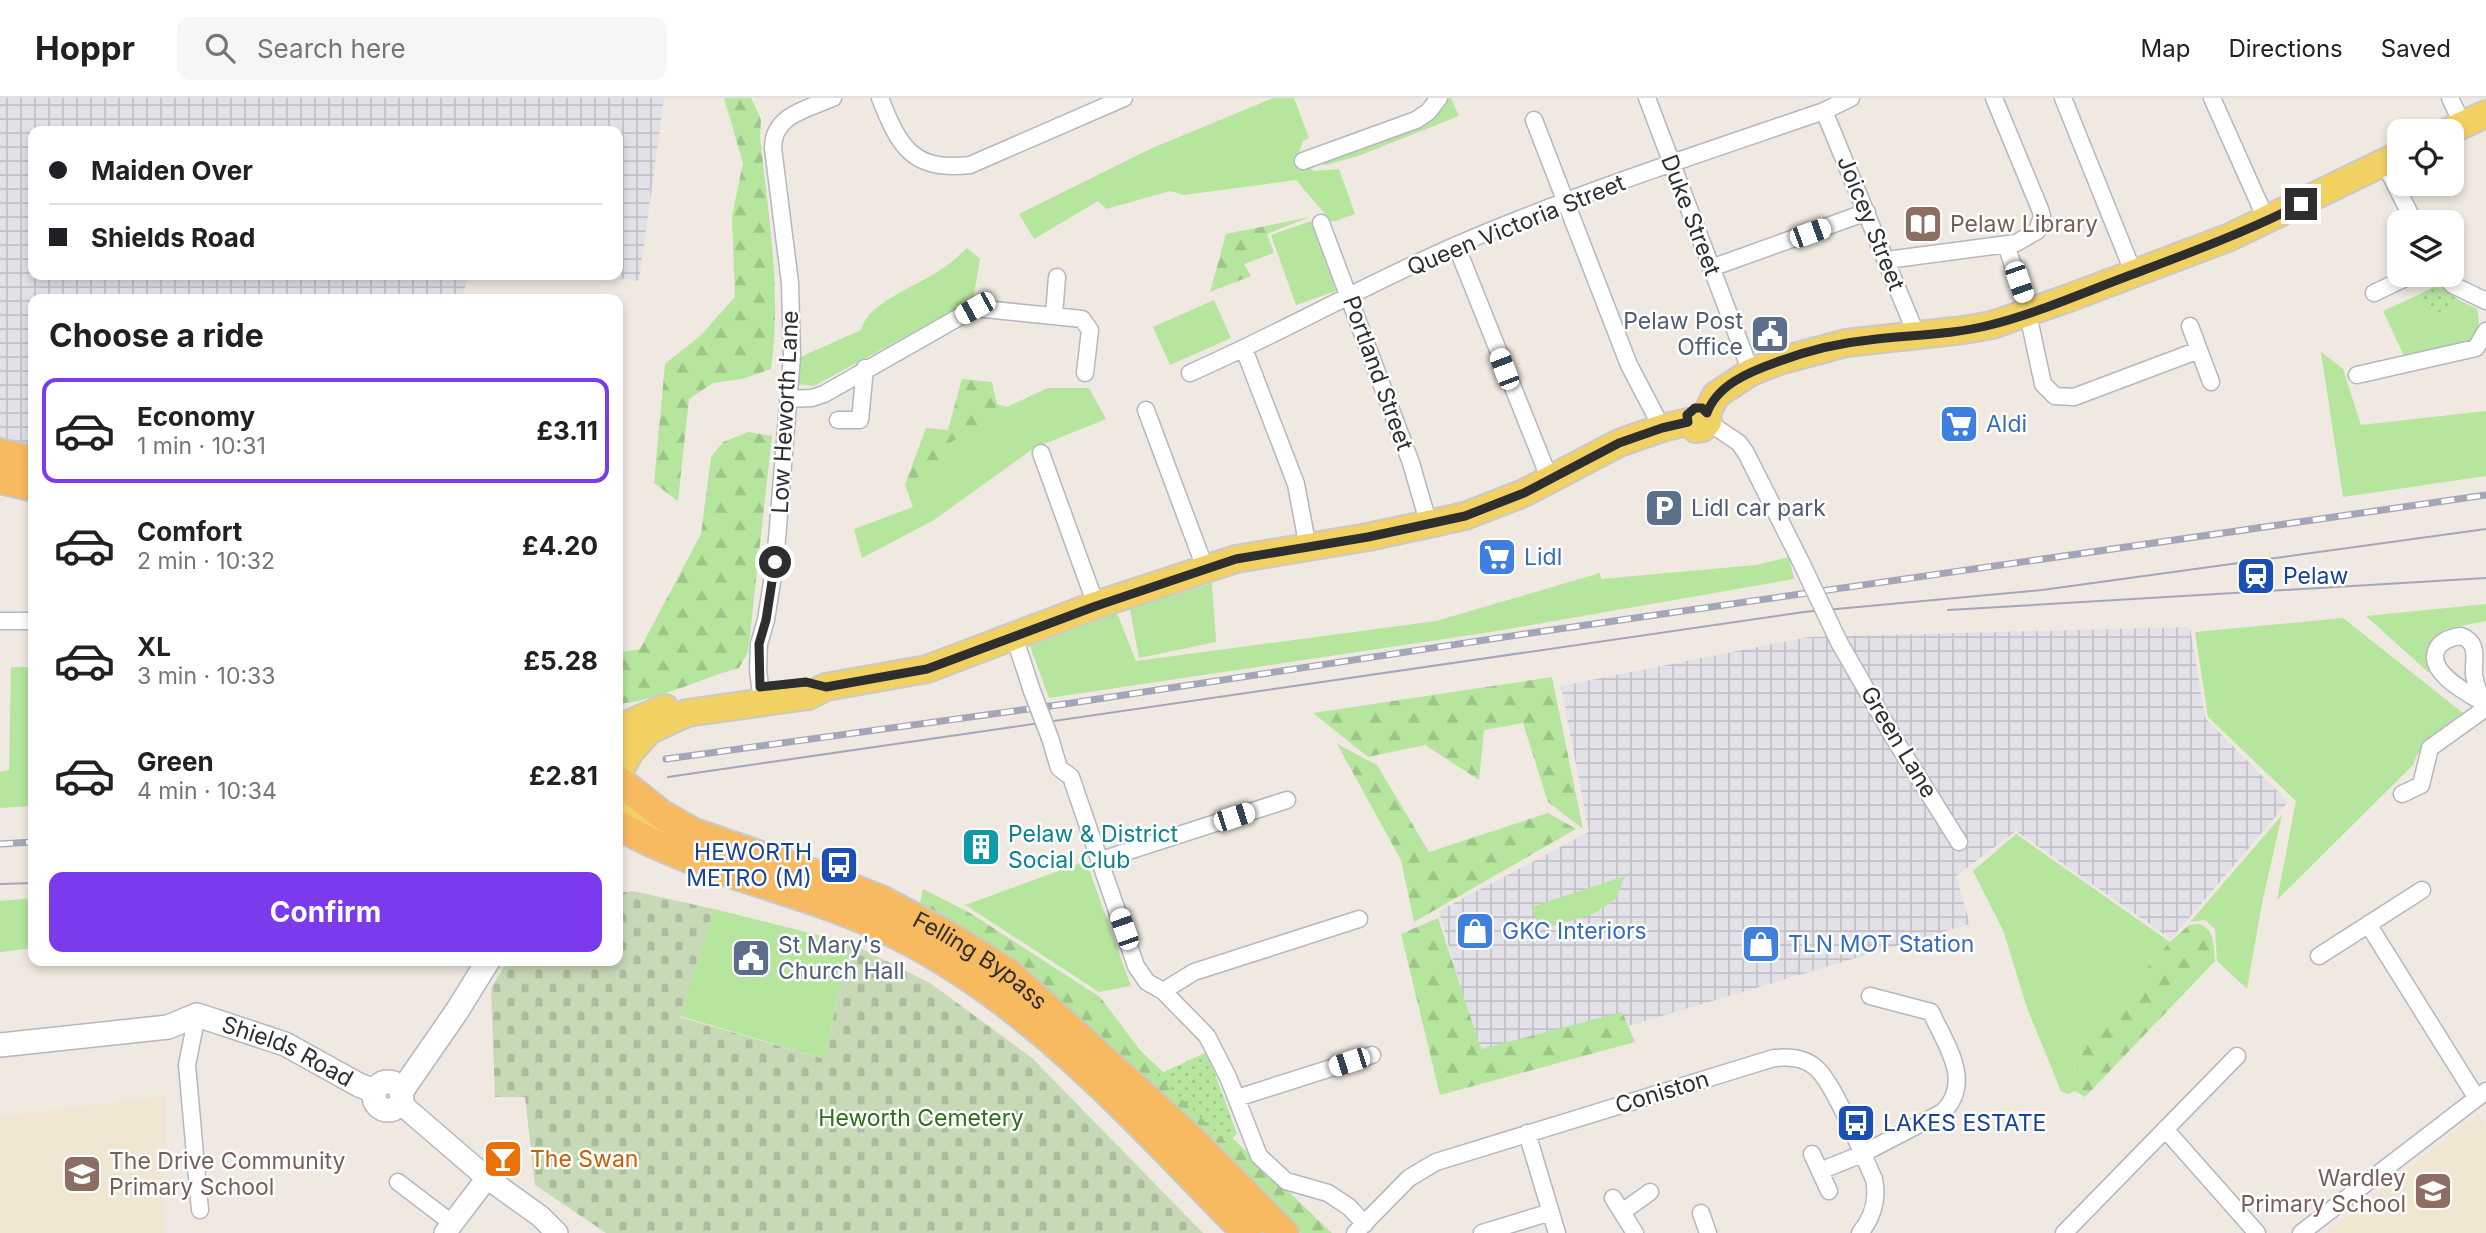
<!DOCTYPE html>
<meta charset="utf-8">
<style>
body{margin:0;font-family:Inter,sans-serif;background:#f6f6f6;color:#202124;height:100vh;display:flex;flex-direction:column;font-size:26px;white-space:nowrap}
*{box-sizing:border-box;margin:0}
p{font-size:23px;color:#757577}
.icon{flex:none;width:38px;height:38px;fill:none;stroke:currentColor;stroke-width:2;stroke-linecap:round;stroke-linejoin:round}
.map{position:relative;flex:1;overflow:hidden}
.panel{position:absolute;left:28px;top:196px;width:595px;height:672px;display:flex;flex-direction:column;background:#fff;border-radius:14px;box-shadow:0 4px 10px #0003}
.panel>*{flex:none}
.hud{position:absolute;left:28px;top:28px;width:595px;height:154px;border-radius:14px;box-shadow:0 4px 10px #0003;display:grid;align-content:center;height:154px;padding:0 21px;background:#fff}
.controls{position:absolute;left:2387px;top:21px;display:grid;gap:14px}
.controls a{display:grid;place-items:center;width:77px;height:77px;border-radius:14px;background:#fff;box-shadow:0 4px 10px #0003;font-size:35px}
.end{position:absolute;width:32px;height:32px;margin:-16px;border:9px solid #2e2e2e;background:#fff;box-shadow:0 0 0 4px #fff}
.from{border-radius:50%}
.car{position:absolute;width:21px;height:42px;margin:-21px -10px;border-radius:9px;box-shadow:0 0 5px 2px #0007;background:linear-gradient(#fff 24%,#345 0 40%,#fff 0 76%,#345 0 86%,#fff 0)}
.hud b{display:flex;align-items:center;gap:24px;height:66px;font-size:26px}
.hud b+b{border-top:2px solid #e0e0e0}
.hud i{width:18px;height:18px;background:#202124}
ul{padding:0;list-style:none}
li{display:flex;align-items:center;gap:21px;height:105px;margin:0 14px 10px;padding:0 7px;border:4px solid transparent;border-radius:14px}
li div{flex:1}
li b{display:block;font-size:26px}
li em{font-style:normal;font-weight:700}
li.on{border-color:#7c3aed}
li>.icon{width:63px;height:63px;stroke-width:1.5}
h2{padding:0 21px;font-size:32px;line-height:84px}
.button{display:flex;gap:14px;margin-top:auto;padding:14px 21px}
.button a{flex:1;height:80px;border-radius:14px;background:#7c3aed;color:#fff;font-size:28px;font-weight:700;line-height:80px;text-align:center}
header{display:flex;align-items:center;gap:42px;box-sizing:border-box;height:98px;padding:0 35px;background:#fff;border-bottom:2px solid #e0e0e0}
header strong{font-size:33px}
nav{display:flex;gap:38px;margin-inline-start:auto;font-size:24px}
.search{width:490px;height:63px;background:#f6f6f6;display:flex;align-items:center;gap:18px;box-sizing:border-box;padding:0 24px;border-radius:14px;color:#757577;font-size:26px}
.map>svg:first-child{display:block}
</style>
<header>
<strong>Hoppr</strong>
<div class="search"><svg class="icon" aria-label="search" viewBox="0 0 24 24"><circle cx="10" cy="10" r="6"/><path d="M15 15l6 6"/></svg>Search here</div>
<nav><a>Map</a><a>Directions</a><a>Saved</a></nav>
</header>
<div class="map">
<svg width="2486" height="1135" viewBox="0 0 2486 1135">
<defs>
<pattern id="industrial-grid" width="8" height="8" patternUnits="userSpaceOnUse" patternTransform="scale(1.75)"><rect width="8" height="8" fill="#e3e1e8"/><path d="M0 4h8M4 0v8" fill="none" stroke="#c3c1c7"/></pattern>
<pattern id="forest-firs" width="22" height="20" patternUnits="userSpaceOnUse" patternTransform="scale(1.75)"><rect width="22" height="20" fill="#b6e59e"/><path d="M5 1l3.5 6h-7zM16 11l3.5 6h-7z" fill="#9dc588"/></pattern>
<pattern id="cemetery-stones" width="16" height="16" patternUnits="userSpaceOnUse" patternTransform="scale(1.75)"><rect width="16" height="16" fill="#c8d9b8"/><path d="M2 7V4a2 2 0 0 1 4 0v3zM10 15v-3a2 2 0 0 1 4 0v3z" fill="#acbb9e"/></pattern>
<pattern id="park-dots" width="8" height="8" patternUnits="userSpaceOnUse" patternTransform="scale(1.75)"><rect width="8" height="8" fill="#b6e59e"/><path d="M2 2h.1M6 6h.1" fill="none" stroke="#9dc588" stroke-width="1.8" stroke-linecap="round"/></pattern>
</defs>
<rect width="100%" height="100%" fill="#efe9e1"/>
<path fill="url(#industrial-grid)" d="M0,0h664l-25,183 -42,-6h21v-144h-585v144h436l-8,24h-428v148l-33,-8z
M2190,529l15,91 83,84 -117,137 -155,-108 -60,45 14,48 -486,145 -45,-158 150,-79 -28,-146 247,-49z"/>
<path fill="#f0e6d1" d="M166,998l-2,137h-164v-117z
M2477,1017l9,15v103h-160z"/>
<path fill="#b6e59e" d="M1273,0h21l15,40 -6,3 -5,15 16,15 25,-2 16,45 -23,8 -36,-42 -112,15 -14,-4 -64,18 -8,-8 -64,38 -15,-25 131,-65z
M1447,0h4l8,18 -101,40 -32,9 -7,-2z
M1311,123l25,70 -40,14 -25,-70z
M967,150l13,11 -7,41 -159,86 -17,-2 -1,-25 65,-29c7,-29 62,-46 85,-64 8,-5 14,-12 21,-18z
M2418,197l6,14c16,6 24,4 35,-9l18,9c3,13 2,21 -5,32l-68,15 -21,-45z
M1214,202l17,38 -61,27 -17,-38z
M2321,254l22,17 18,56 125,-14v65l-143,21z
M1048,290h41l17,31 -72,29 -100,72 -72,38 -8,-29 59,-22 -8,-22 50,-31 -8,-10z
M1789,459l5,22 -303,53 -442,66 -19,-52 87,-33 19,48 300,-40 164,-48 1,6 155,-14z
M1212,485l4,59 -77,16 -9,-49z
M2486,506v17l-40,8 -19,17 2,27 -63,-57z
M2343,520l120,95c-20,15 -42,27 -50,52l-136,135 19,-99 -88,-84 -13,-85z
M11,569h22v139l-33,2v-36l9,-2z
M2282,717l-20,88 -15,86 -30,-28 -2,-32 -10,-9 -15,2z
M2016,736l154,108 -96,107 1,42 -7,3 -7,-3 -34,-83 -24,-78 -30,-59z
M1086,763l45,125 -32,6 -134,-87z
M1625,778l-9,23 -23,15 -41,12 -16,-7 -5,-12z
M33,800v50l-33,4v-51z
M714,811l136,34 -26,116 -144,-43z"/>
<path fill="url(#forest-firs)" d="M724,0h27l10,21 -1,18c8,78 22,154 11,232l-29,10 -29,4 -24,16 -11,102 -24,-18 11,-119 36,-29 34,-38 -3,-81 11,-53z
M1310,119l-43,17 7,19 -30,11 7,12 -41,16 16,-58z
M962,281l30,3 5,22 10,3 41,-19 -100,56 8,10 -51,31 21,-57 22,2z
M748,334l24,4 -24,216 -9,16c-41,11 -79,32 -121,36v-51l22,-4 61,-115 10,-77 12,-15z
M1552,579l31,152 -35,-27 -25,-79 -39,7 -5,50 -54,-35 -57,12 -55,-44z
M1337,646l40,21 52,87 119,-39 28,16 -162,93 -13,-62z
M923,791l47,24 130,84 40,53 192,183h-31l-173,-170 -84,-77 -124,-83z
M1438,820l43,131 141,-37 13,30 -195,53 -39,-161z
M2198,826c18,5 15,21 17,37l-130,136 -10,-6 -1,-42 96,-107 19,-17z"/>
<path fill="url(#cemetery-stones)" d="M633,793l81,18 -34,108 144,42 26,-116 80,40 102,75 171,175h-597l-71,-48 -10,-88h-30l-4,-109 17,-27h110v-68z"/>
<path fill="url(#park-dots)" d="M2438,187l21,15c-11,13 -20,15 -35,9l-6,-14z
M1207,954l30,82 -10,9 -70,-68z"/>
<g fill="none" stroke-linecap="round" stroke-linejoin="round">
<g stroke="#b4b7c1" stroke-width="19">
<path id="minor" d="M880,0c19,48 32,74 90,67l154,-67
M1647,0l104,274
M2063,0l71,176
M2212,0l55,123
M2450,0l13,27
M1824,13l93,225
M1534,22l95,245 33,63
M1303,63l113,-41 12,-8 11,-14
M2384,64l30,60
M1321,125l90,240 18,62
M1456,147l94,235
M2006,147l19,55 18,84 12,12 19,1 125,-47
M1887,162l129,-17 21,-12 5,-15 -2,-7 -46,-111
M1711,170l156,-56
M2443,177l10,10 33,16
M2374,195l38,-18
M1054,217l3,-38
M2190,228l21,56
M1244,251l52,135 12,64
M1190,275c91,-40 178,-90 269,-129 119,-51 243,-91 365,-133l27,-13
M2357,277l119,-27 10,-17
M788,301l24,-1 12,-4 151,-86 107,11 8,11 -5,43
M1146,312l59,158
M838,322h22l5,-52
M1708,324l31,21 7,10 54,107
M1041,355l55,152
M0,523h33
M1014,538l18,55
M1839,544l56,98 64,102
M762,604l-4,-32 1,-26 7,-24 9,-57 17,-207 -2,-73 -17,-135c0,-33 34,-39 60,-50
M2484,605c-15,-9 -59,-31 -47,-54 5,-9 15,-12 24,-13 19,7 12,23 13,39 2,11 6,22 12,31
M1050,640l9,30 12,9 65,189 11,16 16,9 44,45 21,41 31,79 27,25 42,12 21,14 16,17
M2402,696l19,-9 9,-37 56,-40
M1101,762l186,-60
M2368,826l108,173
M2319,858l103,-66
M1163,893l31,-19 165,-53
M197,917l-10,50 13,145
M1237,1000l135,-43
M2165,1031l92,104
M1527,1035l30,100
M1812,1056l17,37
M1820,1073l42,-17 81,-42c31,-31 2,-68 -12,-100l-61,-16
M398,1084l55,42
M1613,1100l22,35
M1622,1114l28,-20
M1701,1115l7,20
M1355,1135l54,-55 27,-16 338,-104c15,-1 29,-1 41,9 19,15 47,87 59,112 4,20 0,37 -14,54
M1482,1135l69,-21
M2064,1135l173,-177
M2301,1135l185,-142"/>
</g>
<g stroke="#b4b7c1" stroke-width="24">
<path id="tertiary" d="M400,1005l87,75 53,38 17,17
M445,1135l42,-55"/>
</g>
<g stroke="#b4b7c1" stroke-width="26">
<g id="secondary">
<path id="s1" d="M0,947l168,-18 29,-12 88,29 74,41 15,6"/>
<circle cx="388" cy="998" r="14"/>
<path d="M401,994l56,-81 31,-50"/>
</g>
</g>
<g stroke="#c9c9c9" stroke-width="30">
<path id="primary" d="M2449,33l37,-17
M1688,324l8,7 7,-1 5,-6 -1,-9 9,-18 35,-23 28,-11 67,-18 118,-13 28,-5 77,-27 161,-61 169,-82
M618,628l8,-1 39,-17
M618,676l12,-22 20,-22 37,-17 121,-17 18,-9 101,-18 169,-64 140,-46 132,-22 97,-21 59,-23 95,-50 43,-15 26,-6
M618,707l45,29 13,13"/>
</g>
<g stroke="#c9c9c9" stroke-width="32">
<g id="trunk">
<path d="M0,355l33,8"/>
<path d="M0,381l33,8"/>
<path id="s2" d="M618,682l43,34 33,19 137,47 50,20 64,34 63,39 185,168 91,92"/>
<path d="M618,727c81,47 176,62 261,101 147,67 256,194 368,307"/>
</g>
</g>
<use href="#minor" stroke="#fff" stroke-width="16"/>
<use href="#tertiary" stroke="#fff" stroke-width="21"/>
<use href="#secondary" stroke="#fff" stroke-width="23"/>
<use href="#primary" stroke="#f2d163" stroke-width="26"/>
<use href="#trunk" stroke="#f8ba60" stroke-width="28"/>
<path stroke="#a3a6b8" stroke-width="2" d="M1948,512l538,-32
M668,679l1136,-165 238,-22 444,-61
M0,786l33,-1"/>
<g stroke="#a3a6b8" stroke-width="7">
<path id="rail" d="M666,661l399,-55 466,-71 955,-138
M0,746l33,-2"/>
</g>
<use href="#rail" stroke="#fff" stroke-width="4.5" stroke-dasharray="13" stroke-linecap="butt"/>
<g stroke="#b4b7c1" stroke-width="19" stroke-linecap="butt">
<path id="minor-bridge" d="M1800,462l39,82
M1032,593l18,47"/>
</g>
<use href="#minor-bridge" stroke="#fff" stroke-width="16"/>
</g>
<g fill="none" stroke-linecap="round" stroke-linejoin="round">
<path stroke="#2e2e2e" stroke-width="9" d="M775,464l-9,58 -7,24 1,43 46,-5 20,5 101,-18 169,-63 140,-47 132,-22 97,-21 59,-23 95,-50 43,-15 26,-6 -1,-7 8,-7h7l5,5c10,-28 42,-41 70,-51 29,-11 61,-19 92,-22 40,-5 82,-5 121,-15 44,-11 88,-30 130,-46 61,-23 122,-45 181,-75"/>
</g>
<defs>
<g id="library-square" transform="scale(2.0125)"><rect x="-9" y="-9" width="18" height="18" rx="4" fill="#8d6e63" stroke="#fff"/><path d="M-6-4Q-3-5.5-.7-3.5V5Q-3 3-6 4ZM6-4Q3-5.5 .7-3.5V5Q3 3 6 4Z" fill="#fff"/></g>
<g id="civic-square" transform="scale(2.0125)"><rect x="-9" y="-9" width="18" height="18" rx="4" fill="#5c6f8a" stroke="#fff"/><path d="M-.6-6.5H3V-4.5H.6V-3L4-1V1h2V6H-6V1h2V-1L-.6-3ZM-1.2 2.5V6h2.4V2.5Z" fill="#fff"/></g>
<g id="supermarket-square" transform="scale(2.0125)"><rect x="-9" y="-9" width="18" height="18" rx="4" fill="#3f7fe0" stroke="#fff"/><path d="M-6-5.5h2.5l.6 2H6L4.5 2H-2.5L-4.4-4H-6ZM-1.5 3.2a1.3 1.3 0 1 0 .1 0ZM3 3.2a1.3 1.3 0 1 0 .1 0Z" fill="#fff"/></g>
<g id="parking-square" transform="scale(2.0125)"><rect x="-9" y="-9" width="18" height="18" rx="4" fill="#5c6f8a" stroke="#fff"/><path d="M-3.5-5.5H1a3.5 3.5 0 0 1 0 7H-1V5.5H-3.5ZM-1-3.4V-.6H.8a1.4 1.4 0 0 0 0-2.8Z" fill="#fff"/></g>
<g id="station-square" transform="scale(2.0125)"><rect x="-9" y="-9" width="18" height="18" rx="4" fill="#1a4fb4" stroke="#fff"/><path d="M-3-6H3Q5-6 5-4V2Q5 4 3 4L4.5 6H3L1.5 4h-3L-3 6H-4.5L-3 4Q-5 4-5 2V-4Q-5-6-3-6ZM-3.5-4v3h7v-3ZM-3.5 1v1.5H-2V1ZM2 1v1.5H3.5V1Z" fill="#fff"/></g>
<g id="building-square" transform="scale(2.0125)"><rect x="-9" y="-9" width="18" height="18" rx="4" fill="#0f9aa8" stroke="#fff"/><path d="M-4-6H4V6H1V3H-1V6H-4ZM-2.5-4.3h1.7v1.8h-1.7ZM.8-4.3h1.7v1.8H.8ZM-2.5-1h1.7V.8h-1.7ZM.8-1h1.7V.8H.8Z" fill="#fff"/></g>
<g id="bus-square" transform="scale(2.0125)"><rect x="-9" y="-9" width="18" height="18" rx="4" fill="#1a4fb4" stroke="#fff"/><path d="M-5-6H5V4H4V6H2V4H-2V6H-4V4H-5ZM-3.5-4V0h7V-4ZM-3.5 1.2v1.5H-2V1.2ZM2 1.2v1.5H3.5V1.2Z" fill="#fff"/></g>
<g id="shop-square" transform="scale(2.0125)"><rect x="-9" y="-9" width="18" height="18" rx="4" fill="#3f7fe0" stroke="#fff"/><path d="M-5-2.5h2.3a2.7 3.5 0 0 1 5.4 0H5L5.5 6h-11ZM-1.5-2.5h3a1.5 2.3 0 0 0-3 0Z" fill="#fff"/></g>
<g id="bar-square" transform="scale(2.0125)"><rect x="-9" y="-9" width="18" height="18" rx="4" fill="#e8710a" stroke="#fff"/><path d="M-6-5H6L.8 .8V4.5H3.5V6h-7V4.5H-.8V.8Z" fill="#fff"/></g>
<g id="school-square" transform="scale(2.0125)"><rect x="-9" y="-9" width="18" height="18" rx="4" fill="#8d6e63" stroke="#fff"/><path d="M0-5L7-2L0 1L-7-2ZM-4 1L0 2.5L4 1V4Q0 6-4 4Z" fill="#fff"/></g>
</defs>
<g fill-rule="evenodd">
<use href="#library-square" x="1923" y="126"/>
<use href="#civic-square" x="1770" y="236"/>
<use href="#supermarket-square" x="1959" y="326"/>
<use href="#parking-square" x="1664" y="410"/>
<use href="#supermarket-square" x="1497" y="459"/>
<use href="#station-square" x="2256" y="478"/>
<use href="#building-square" x="981" y="749"/>
<use href="#bus-square" x="839" y="767"/>
<use href="#shop-square" x="1475" y="833"/>
<use href="#shop-square" x="1761" y="846"/>
<use href="#civic-square" x="751" y="860"/>
<use href="#bus-square" x="1856" y="1025"/>
<use href="#bar-square" x="503" y="1061"/>
<use href="#school-square" x="82" y="1076"/>
<use href="#school-square" x="2433" y="1093"/>
</g>
<g text-anchor="middle" stroke-width="5" stroke-linejoin="round" paint-order="stroke">
<g font-size="23" fill="#2e2e2e" stroke="#fff">
<text transform="translate(1691 117) rotate(69)" y="8">Duke Street</text>
<text transform="translate(1871 125) rotate(68)" y="8">Joicey Street</text>
<text transform="translate(1516 127) rotate(-22)" y="8">Queen Victoria Street</text>
<text transform="translate(1378 275) rotate(70)" y="8">Portland Street</text>
<text transform="translate(785 314) rotate(-87)" y="8">Low Heworth Lane</text>
<text transform="translate(1899 644) rotate(59)" y="8">Green Lane</text>
<text dy="8" stroke="none"><textPath href="#s2" startOffset="408">Felling Bypass</textPath></text>
<text dy="8" stroke="none"><textPath href="#s1" startOffset="298">Shields Road</textPath></text>
<text transform="translate(1662 994) rotate(-17)" y="8">Coniston</text>
</g>
<g font-size="23" fill="#785e54" stroke="#fff" text-anchor="start">
<text x="1950" y="134">Pelaw Library</text>
<text x="109" y="1071">The Drive Community<tspan x="109" dy="26">Primary School</tspan></text>
<text x="2406" y="1088" text-anchor="end">Wardley<tspan x="2406" dy="26">Primary School</tspan></text>
</g>
<g font-size="23" fill="#4e5e75" stroke="#fff" text-anchor="start">
<text x="1743" y="231" text-anchor="end">Pelaw Post<tspan x="1743" dy="26">Office</tspan></text>
<text x="1691" y="418">Lidl car park</text>
<text x="778" y="855">St Mary's<tspan x="778" dy="26">Church Hall</tspan></text>
</g>
<g font-size="23" fill="#366cbe" stroke="#fff" text-anchor="start">
<text x="1986" y="334">Aldi</text>
<text x="1524" y="467">Lidl</text>
<text x="1502" y="841">GKC Interiors</text>
<text x="1788" y="854">TLN MOT Station</text>
</g>
<g font-size="23" fill="#164399" stroke="#fff" text-anchor="start">
<text x="2283" y="486">Pelaw</text>
<text x="812" y="762" text-anchor="end">HEWORTH<tspan x="812" dy="26">METRO (M)</tspan></text>
<text x="1883" y="1033">LAKES ESTATE</text>
</g>
<g font-size="23" fill="#0d838f" stroke="#fff" text-anchor="start">
<text x="1008" y="744">Pelaw &amp; District<tspan x="1008" dy="26">Social Club</tspan></text>
</g>
<g font-size="23" fill="#2c6e1b" stroke="#fff">
<text x="921" y="1028">Heworth Cemetery</text>
</g>
<g font-size="23" fill="#c56008" stroke="#fff" text-anchor="start">
<text x="530" y="1069">The Swan</text>
</g>
</g>
</svg>
<div class="controls">
<a><svg class="icon" aria-label="locate" viewBox="0 0 24 24"><circle cx="12" cy="12" r="6"/><path d="M12 2v4M12 18v4M2 12h4M18 12h4"/></svg></a>
<a><svg class="icon" aria-label="layers" viewBox="0 0 24 24"><path d="M12 4l9 5-9 5-9-5zM3 14l9 5 9-5"/></svg></a>
</div>
<i class="end from" style="left:775px;top:464px"></i>
<i class="end" style="left:2301px;top:106px"></i>
<i class="car" style="left:1810px;top:135px;rotate:70deg"></i>
<i class="car" style="left:2019px;top:184px;rotate:161deg"></i>
<i class="car" style="left:975px;top:210px;rotate:241deg"></i>
<i class="car" style="left:1504px;top:271px;rotate:339deg"></i>
<i class="car" style="left:1234px;top:719px;rotate:72deg"></i>
<i class="car" style="left:1124px;top:831px;rotate:341deg"></i>
<i class="car" style="left:1349px;top:964px;rotate:252deg"></i>
<div class="hud">
<b><i class="from"></i>Maiden Over</b>
<b><i></i>Shields Road</b>
</div>
<section class="panel">
<h2>Choose a ride</h2>
<ul>
<li class="on"><svg class="icon" aria-label="car" viewBox="0 0 24 24"><path d="M5 17H2v-5l4-1 3-4h7l3 4 3 1v5h-3M9 17h6M6 11h13"/><circle cx="7" cy="17" r="2"/><circle cx="17" cy="17" r="2"/></svg><div><b>Economy</b><p>1 min · 10:31</p></div><em>£3.11</em></li>
<li><svg class="icon" aria-label="car" viewBox="0 0 24 24"><path d="M5 17H2v-5l4-1 3-4h7l3 4 3 1v5h-3M9 17h6M6 11h13"/><circle cx="7" cy="17" r="2"/><circle cx="17" cy="17" r="2"/></svg><div><b>Comfort</b><p>2 min · 10:32</p></div><em>£4.20</em></li>
<li><svg class="icon" aria-label="car" viewBox="0 0 24 24"><path d="M5 17H2v-5l4-1 3-4h7l3 4 3 1v5h-3M9 17h6M6 11h13"/><circle cx="7" cy="17" r="2"/><circle cx="17" cy="17" r="2"/></svg><div><b>XL</b><p>3 min · 10:33</p></div><em>£5.28</em></li>
<li><svg class="icon" aria-label="car" viewBox="0 0 24 24"><path d="M5 17H2v-5l4-1 3-4h7l3 4 3 1v5h-3M9 17h6M6 11h13"/><circle cx="7" cy="17" r="2"/><circle cx="17" cy="17" r="2"/></svg><div><b>Green</b><p>4 min · 10:34</p></div><em>£2.81</em></li>
</ul>
<div class="button"><a>Confirm</a></div>
</section>
</div>
